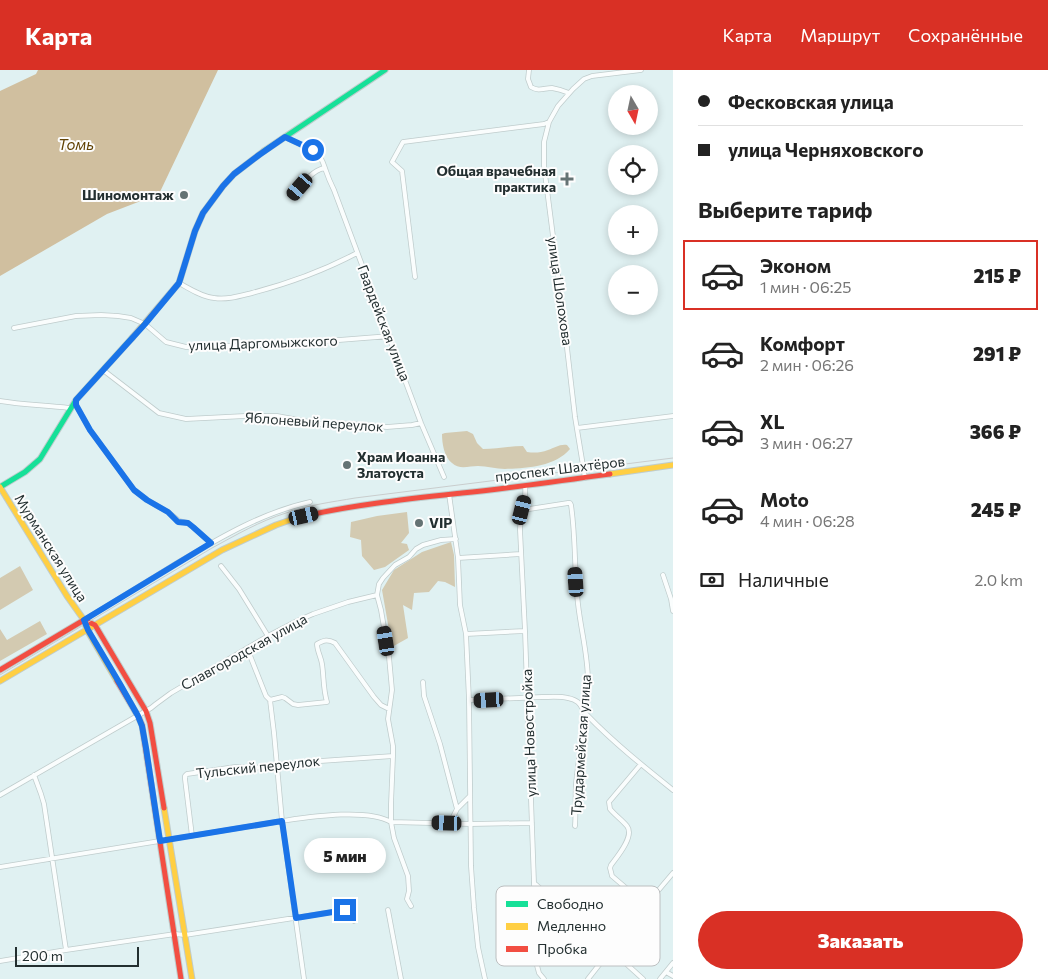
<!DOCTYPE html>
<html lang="ru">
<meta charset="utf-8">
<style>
body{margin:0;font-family:Commissioner,sans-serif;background:#f2f2f2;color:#222;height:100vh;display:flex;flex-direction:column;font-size:19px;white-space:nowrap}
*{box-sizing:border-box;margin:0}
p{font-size:16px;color:#767676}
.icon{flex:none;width:28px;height:28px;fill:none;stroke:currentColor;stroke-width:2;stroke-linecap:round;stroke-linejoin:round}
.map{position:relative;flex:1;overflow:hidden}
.drawer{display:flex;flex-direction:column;background:#fff;width:375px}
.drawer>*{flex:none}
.top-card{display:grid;align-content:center;height:110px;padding:0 25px;background:#fff}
.needle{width:32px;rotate:171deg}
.controls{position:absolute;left:608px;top:15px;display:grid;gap:10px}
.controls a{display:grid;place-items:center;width:50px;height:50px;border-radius:50%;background:#fff;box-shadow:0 2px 8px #0003;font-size:25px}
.scale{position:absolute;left:15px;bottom:12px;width:124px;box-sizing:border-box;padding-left:5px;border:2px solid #232f30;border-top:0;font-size:14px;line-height:18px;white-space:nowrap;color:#232f30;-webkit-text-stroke:4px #fdfdfd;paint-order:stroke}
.end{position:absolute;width:22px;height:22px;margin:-11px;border:6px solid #1a73e8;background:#fff;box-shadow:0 0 0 2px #fff}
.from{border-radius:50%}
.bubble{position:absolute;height:35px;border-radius:18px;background:#fff;box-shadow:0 2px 8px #0003;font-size:16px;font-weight:800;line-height:35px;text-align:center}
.car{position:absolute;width:15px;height:30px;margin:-15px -8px;border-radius:6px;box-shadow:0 0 4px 1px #0007;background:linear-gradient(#222 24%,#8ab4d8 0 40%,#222 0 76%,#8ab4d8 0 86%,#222 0)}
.top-card b{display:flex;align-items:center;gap:18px;height:48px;font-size:19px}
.top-card b+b{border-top:1px solid #e0e0e0}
.top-card i{width:12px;height:12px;background:#222}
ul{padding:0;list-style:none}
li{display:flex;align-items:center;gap:15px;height:70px;margin:0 10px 8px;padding:0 15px;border:2px solid transparent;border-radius:0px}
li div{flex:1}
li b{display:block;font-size:19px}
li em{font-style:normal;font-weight:800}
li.active{border-color:#d93025}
li>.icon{width:45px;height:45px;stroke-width:1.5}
h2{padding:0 25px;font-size:22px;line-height:60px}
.pay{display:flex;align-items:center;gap:12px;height:55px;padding:0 25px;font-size:19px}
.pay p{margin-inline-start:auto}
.action{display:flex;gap:10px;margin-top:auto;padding:10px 25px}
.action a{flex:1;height:58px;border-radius:30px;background:#d93025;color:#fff;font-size:20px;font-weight:800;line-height:58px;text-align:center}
header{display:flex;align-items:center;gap:30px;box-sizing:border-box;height:70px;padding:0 25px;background:#d93025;color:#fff}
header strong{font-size:24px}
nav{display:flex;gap:28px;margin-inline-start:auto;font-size:18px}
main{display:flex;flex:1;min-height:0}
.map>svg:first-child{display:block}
</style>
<header>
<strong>Карта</strong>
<nav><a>Карта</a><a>Маршрут</a><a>Сохранённые</a></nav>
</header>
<main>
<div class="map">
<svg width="673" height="909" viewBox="0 0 673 909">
<rect width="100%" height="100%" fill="#e0f1f2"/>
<path fill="#d3cab1" d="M467,361l6,3 4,9 6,6c13,0 26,-3 40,-3l4,6c7,1 13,1 21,-2 7,-2 11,-6 19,-5l3,4c-15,18 -44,19 -65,20 -9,0 -18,-3 -27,-3 -9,0 -19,4 -26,-3 -8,-6 -10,-20 -10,-29l3,-1z
M407,442l2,21 -8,10 6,1 2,6 -24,17 -11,3 -12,-14 -1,-16 -11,-3 1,-15 26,-6z
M451,472l3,13 1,32 -10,-5 -7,-1 -9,11 -15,1 -2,17 -9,-5 5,33 -16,9 -10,-57 12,-20 28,-18z
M20,496l13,24 -33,20v-32z
M40,551l7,13 -47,27v-32l7,11z"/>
<path fill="#d0bf9f" d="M38,0h180l-59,124 -52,20 -107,62v-185l36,-17z"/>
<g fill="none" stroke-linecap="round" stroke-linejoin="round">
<g stroke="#bfcccc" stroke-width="5.5">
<path id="street" d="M529,0l-1,9 3,8c8,5 13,1 21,1 6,1 12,3 17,5
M285,67l31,15c6,5 7,11 10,19 2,6 5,13 8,19l87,233 23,54
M293,125c9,-10 18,-24 31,-27
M415,207l-13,-106 -10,-9 11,-20 141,-18 5,-2
M179,213c11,6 23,14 35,15 13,2 26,-2 38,-5 38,-10 71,-22 105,-40
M14,258l62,-12 25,-1 17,1 13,2 14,6 21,18 20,5 102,-3 102,-8
M103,300l56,43 27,6 59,-3h32l49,9 12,-2 49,4 25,-2 9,-2
M76,330v5l14,25 44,60 13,10 21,12 11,9 9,2 5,4 18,16
M0,331c23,4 46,4 69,7
M577,358l96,-12
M585,408l-10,-61 -11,-95 -20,-156v-24l5,-20 9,-16 15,-17 11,-10 8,-3 49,-6
M525,416c2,15 -5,29 -5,44l5,101 9,252 1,75 4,15 5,6
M449,424l9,64 2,47 6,29 3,66 2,166 3,42 4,39 7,32
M523,440l45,-7h2l1,2c5,33 3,66 7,99 3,27 10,51 10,78 -1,34 -9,68 -12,102 -1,14 0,28 -1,42
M458,488l63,-4
M221,496l18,23 29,47
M663,505l8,24 2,12
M84,550c29,-18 59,-36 88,-54 44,-26 88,-53 138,-64
M466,564l59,-3
M247,578l19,48 4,4 4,33 8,88 22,158
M423,612l1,14 16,48 17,65
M270,630l12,-3 3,1 8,6 5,1 29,-3c-4,-13 -3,-25 -5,-38 -1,-7 -5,-13 -5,-20 7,-4 11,-5 18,-1l39,54 7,8 8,4
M469,630c24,-1 49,-2 73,-3 8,0 18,-1 26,1 14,3 12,9 19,17 26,27 56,51 86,75
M641,694l-32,38 1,7c5,6 12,11 17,17 8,10 -10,31 -16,39l-1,3 2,8 34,29
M34,705l7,19 3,10 22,146
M0,725l151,-87 5,-4 15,-11 97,-57 29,-15 16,-7 35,-12 29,-7
M450,753l7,-14 13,-13
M192,766l-7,-57v-3l2,-2 48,-7 20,1 22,-4 116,-8
M0,797l282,-46c28,-4 84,-13 109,1l80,2 61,-1
M534,813l77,67 32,29
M411,836l-4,-7 2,-8 -1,-15 -14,-38 -3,-16v-18l2,-48v-10l-5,-27 4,-29 -3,-33 -8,-47 -4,-15 2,-11 4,-6 12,-13 14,-8 7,-8 7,-4 18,-5 15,-1
M388,840l13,69
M0,891l66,-11 109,-16 10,1 160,-25 3,1 6,10
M666,902l7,4
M588,909l58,-74 27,-32
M660,909l13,-16"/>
</g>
<g stroke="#bfcccc" stroke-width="7">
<path id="fast" d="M264,81l121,-81
M0,417l25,-15 15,-13 36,-59 56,-62"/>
</g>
<g stroke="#bfcccc" stroke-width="7">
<path id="slow" d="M132,268l47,-55 16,-52 8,-18 20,-27 11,-12 30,-23
M610,404l63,-9
M0,417l67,109 17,24 3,10 30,51
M0,611l222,-131 54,-25 20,-7
M164,738l28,171"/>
</g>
<g stroke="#bfcccc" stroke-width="7">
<path id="jam" d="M296,448c54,-13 111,-19 166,-25 49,-5 98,-12 148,-19
M84,550l11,5 51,86 4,12 14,85
M0,600l84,-50
M117,611l21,35 4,9 39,254"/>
</g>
<use href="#street" stroke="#fafdfd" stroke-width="4"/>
<use href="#fast" stroke="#16e098" stroke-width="5"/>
<use href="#slow" stroke="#ffcf43" stroke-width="5"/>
<use href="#jam" stroke="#f24e42" stroke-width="5"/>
<path stroke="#c9cdcd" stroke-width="1" d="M0,605l212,-127c24,-13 48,-27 74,-35 22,-8 46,-11 69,-15l318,-40"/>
</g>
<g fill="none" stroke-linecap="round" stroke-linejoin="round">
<path stroke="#1a73e8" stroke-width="6" d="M313,80l-28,-13 -26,18 -25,19 -11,12 -20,27 -8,18 -16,52 -34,41 -69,76v5l14,25 44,60 13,10 21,12 10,10 10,1 5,4 18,16 -127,77 4,10 32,54 18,32 4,10 4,22 14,93 122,-20 14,97 49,-8"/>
</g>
<g fill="#657374" stroke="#fdfdfd" stroke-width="2">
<path d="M564.5 101.5h5v5h5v5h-5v5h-5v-5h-5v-5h5z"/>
<circle cx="184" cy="125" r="5"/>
<circle cx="347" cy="395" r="5"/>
<circle cx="419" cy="453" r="5"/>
</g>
<g text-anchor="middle" stroke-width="4" stroke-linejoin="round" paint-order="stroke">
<g font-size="14" font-weight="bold" fill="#232f30" stroke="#fdfdfd" text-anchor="end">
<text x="556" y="106">Общая врачебная<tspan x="556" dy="16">практика</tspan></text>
<text x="174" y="130">Шиномонтаж</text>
<text x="357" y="392" text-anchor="start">Храм Иоанна<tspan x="357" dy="16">Златоуста</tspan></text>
<text x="429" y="458" text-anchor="start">VIP</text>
</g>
<g font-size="14" fill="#232f30" stroke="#fdfdfd">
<text transform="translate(560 221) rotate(82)" y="5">улица Шолохова</text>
<text transform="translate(384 253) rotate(69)" y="5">Гвардейская улица</text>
<text transform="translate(263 273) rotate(-2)" y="5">улица Даргомыжского</text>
<text transform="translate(314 352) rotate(4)" y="5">Яблоневый переулок</text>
<text transform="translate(560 399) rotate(-7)" y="5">проспект Шахтёров</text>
<text transform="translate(51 478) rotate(58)" y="5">Мурманская улица</text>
<text transform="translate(244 582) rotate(-29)" y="5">Славгородская улица</text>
<text transform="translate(529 663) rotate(-92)" y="5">улица Новостройка</text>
<text transform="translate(581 675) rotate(-86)" y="5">Трудармейская улица</text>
<text transform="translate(258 697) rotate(-6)" y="5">Тульский переулок</text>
</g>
<g font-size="15" font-style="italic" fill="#614204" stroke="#fdfdfd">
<text x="76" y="80">Томь</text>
</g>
</g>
<rect x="496" y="816" width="164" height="80" rx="8" fill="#fdfdfd" stroke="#bcbfc0" stroke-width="1"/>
<rect x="506" y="831" width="22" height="6" fill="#16e098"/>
<rect x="506" y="853" width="22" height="7" fill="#ffcf43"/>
<rect x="506" y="876" width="22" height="6" fill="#f24e42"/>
<g font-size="14" fill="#232f30">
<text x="537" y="839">Свободно</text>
<text x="537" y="861">Медленно</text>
<text x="537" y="884">Пробка</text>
</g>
</svg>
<div class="controls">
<a><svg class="needle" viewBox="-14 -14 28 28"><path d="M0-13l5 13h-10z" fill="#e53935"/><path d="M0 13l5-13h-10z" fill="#767676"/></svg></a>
<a><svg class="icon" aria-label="locate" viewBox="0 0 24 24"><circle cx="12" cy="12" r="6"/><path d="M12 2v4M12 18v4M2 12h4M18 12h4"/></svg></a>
<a>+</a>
<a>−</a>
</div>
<div class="scale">200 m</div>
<i class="end from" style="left:313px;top:80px"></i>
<i class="end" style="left:345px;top:840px"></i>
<div class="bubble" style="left:304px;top:768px;width:82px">5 мин</div>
<i class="car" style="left:300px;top:117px;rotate:221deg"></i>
<i class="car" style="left:522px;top:440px;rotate:14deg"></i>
<i class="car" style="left:304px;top:446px;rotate:77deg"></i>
<i class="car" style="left:576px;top:512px;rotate:356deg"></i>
<i class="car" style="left:386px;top:571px;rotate:351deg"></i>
<i class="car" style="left:489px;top:630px;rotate:267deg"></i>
<i class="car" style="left:447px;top:753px;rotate:272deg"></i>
</div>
<section class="drawer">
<div class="top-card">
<b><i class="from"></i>Фесковская улица</b>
<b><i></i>улица Черняховского</b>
</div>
<h2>Выберите тариф</h2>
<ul>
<li class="active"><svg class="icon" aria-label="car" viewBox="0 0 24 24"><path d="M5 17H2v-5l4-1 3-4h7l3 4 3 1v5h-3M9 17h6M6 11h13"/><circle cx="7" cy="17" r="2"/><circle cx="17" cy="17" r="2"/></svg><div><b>Эконом</b><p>1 мин · 06:25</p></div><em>215 ₽</em></li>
<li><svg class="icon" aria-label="car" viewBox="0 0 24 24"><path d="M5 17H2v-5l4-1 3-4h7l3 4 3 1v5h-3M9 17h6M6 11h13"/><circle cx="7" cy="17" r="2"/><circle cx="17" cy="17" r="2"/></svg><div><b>Комфорт</b><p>2 мин · 06:26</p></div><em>291 ₽</em></li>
<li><svg class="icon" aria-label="car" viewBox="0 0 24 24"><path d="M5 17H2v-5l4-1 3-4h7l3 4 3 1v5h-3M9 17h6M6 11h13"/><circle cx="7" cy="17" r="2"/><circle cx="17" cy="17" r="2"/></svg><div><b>XL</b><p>3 мин · 06:27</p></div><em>366 ₽</em></li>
<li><svg class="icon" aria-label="car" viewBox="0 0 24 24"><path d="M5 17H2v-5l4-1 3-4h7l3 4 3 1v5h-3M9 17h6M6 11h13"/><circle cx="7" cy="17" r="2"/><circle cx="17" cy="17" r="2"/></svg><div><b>Moto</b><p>4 мин · 06:28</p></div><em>245 ₽</em></li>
</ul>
<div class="pay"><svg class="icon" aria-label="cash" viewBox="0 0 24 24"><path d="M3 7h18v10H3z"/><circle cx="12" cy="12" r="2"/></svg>Наличные<p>2.0 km</p></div>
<div class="action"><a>Заказать</a></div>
</section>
</main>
